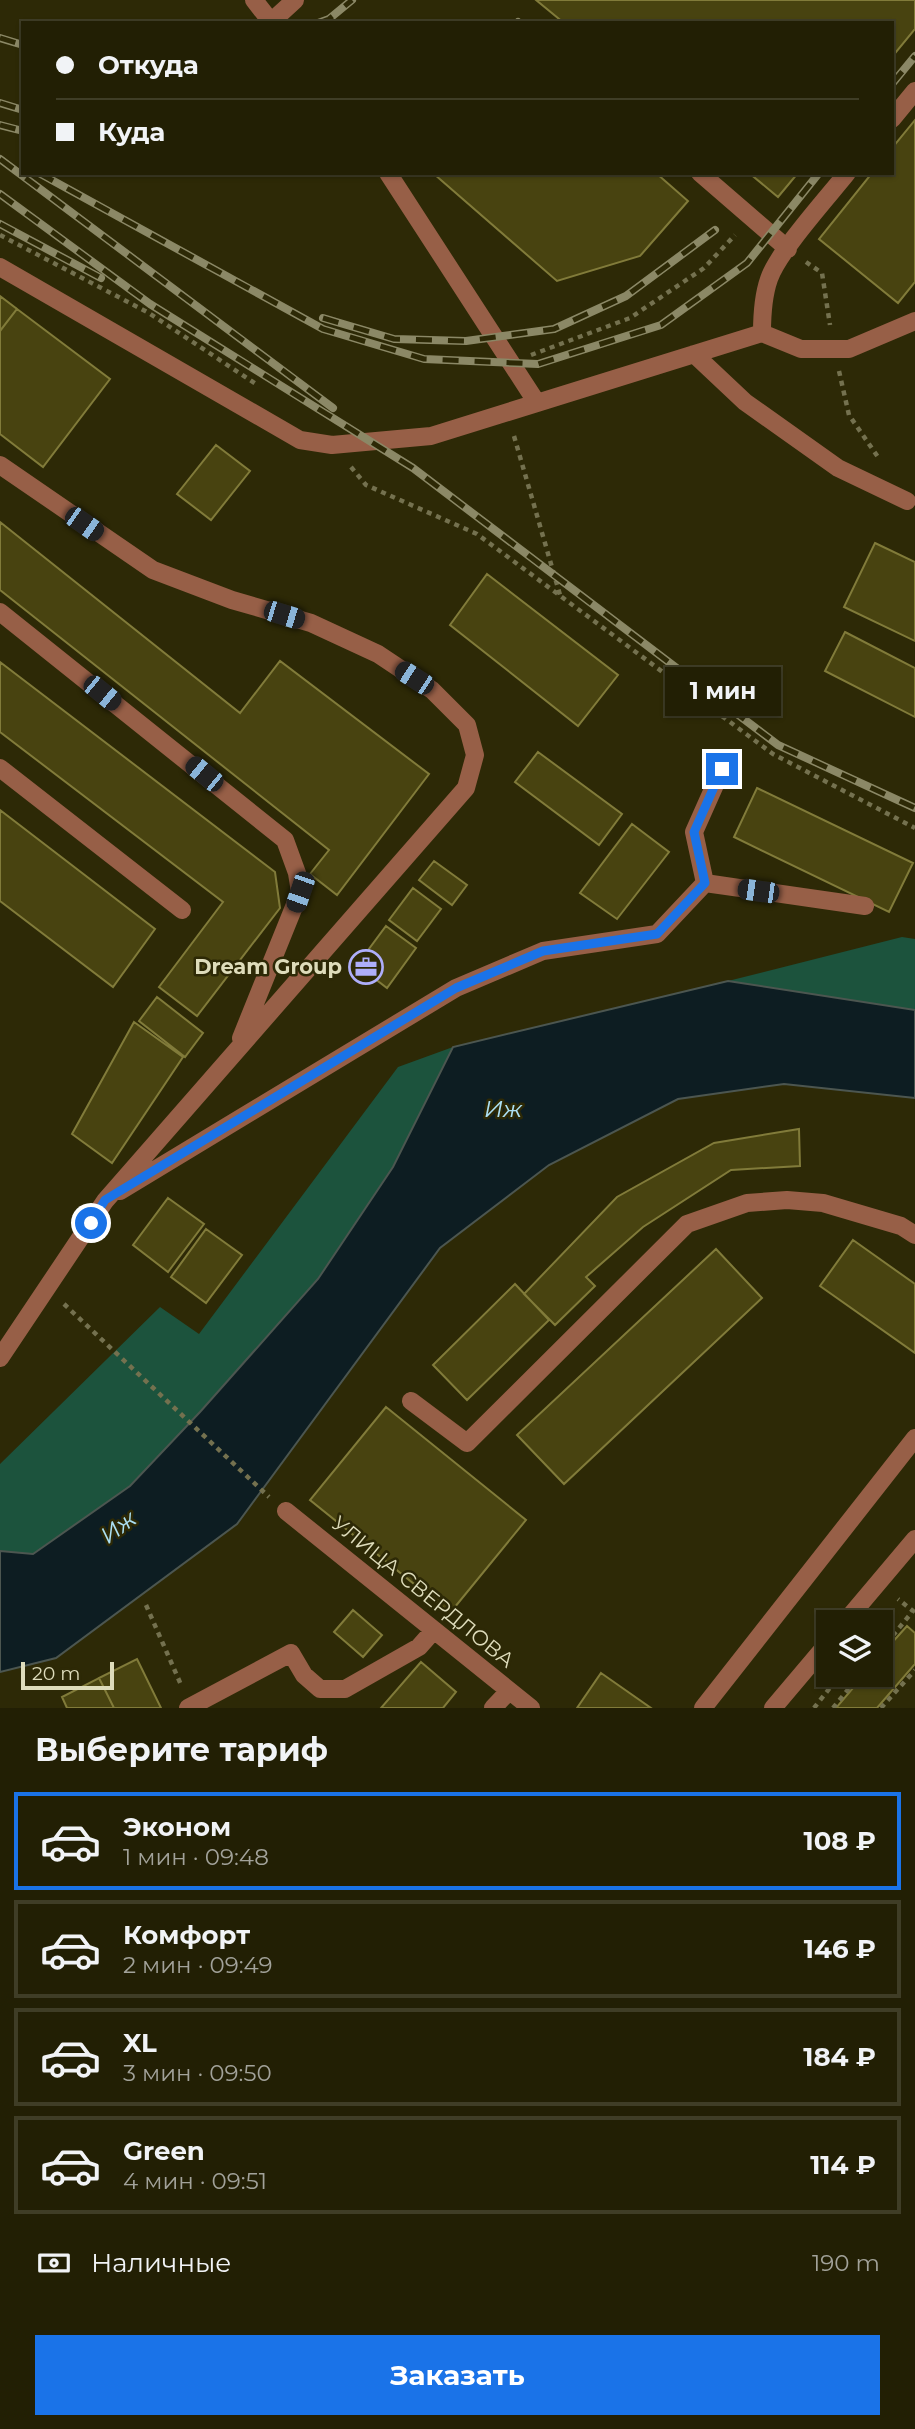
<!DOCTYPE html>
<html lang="ru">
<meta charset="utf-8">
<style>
body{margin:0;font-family:Montserrat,sans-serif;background:#2e2c13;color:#f1f3f6;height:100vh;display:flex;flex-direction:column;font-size:26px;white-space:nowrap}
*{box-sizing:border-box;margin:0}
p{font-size:23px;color:#a2a29a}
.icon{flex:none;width:38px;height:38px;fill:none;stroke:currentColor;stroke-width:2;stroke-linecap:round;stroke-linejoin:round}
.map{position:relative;height:1708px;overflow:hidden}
.details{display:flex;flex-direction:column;background:#221f04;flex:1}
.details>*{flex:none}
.guide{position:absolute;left:21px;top:21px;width:873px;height:154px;border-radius:0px;box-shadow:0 2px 5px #0004,0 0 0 2px #3f3d26;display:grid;align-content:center;height:154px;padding:0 35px;background:#221f04}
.fabs{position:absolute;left:816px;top:1610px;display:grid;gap:14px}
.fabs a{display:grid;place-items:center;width:77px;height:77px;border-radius:0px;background:#221f04;box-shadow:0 2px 5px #0004,0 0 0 2px #3f3d26;font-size:35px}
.scale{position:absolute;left:21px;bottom:18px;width:93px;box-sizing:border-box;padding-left:7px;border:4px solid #dedcbb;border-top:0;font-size:19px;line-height:24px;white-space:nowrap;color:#dedcbb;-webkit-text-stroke:5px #2d2906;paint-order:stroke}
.end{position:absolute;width:32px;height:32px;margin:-16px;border:9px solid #1a73e8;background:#fff;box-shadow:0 0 0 4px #fff}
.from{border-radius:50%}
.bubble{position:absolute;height:49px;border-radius:0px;background:#221f04;box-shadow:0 2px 5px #0004,0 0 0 2px #3f3d26;font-size:23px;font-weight:700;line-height:49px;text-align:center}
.car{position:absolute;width:21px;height:42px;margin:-21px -10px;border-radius:9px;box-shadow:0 0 5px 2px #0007;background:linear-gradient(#222 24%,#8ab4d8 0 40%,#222 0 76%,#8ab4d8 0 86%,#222 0)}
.guide b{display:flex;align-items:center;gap:24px;height:66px;font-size:26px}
.guide b+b{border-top:2px solid #3f3d26}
.guide i{width:18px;height:18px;background:#f1f3f6}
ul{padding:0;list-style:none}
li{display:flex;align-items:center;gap:21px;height:98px;margin:0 14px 10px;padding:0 21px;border:4px solid #3f3d26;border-radius:0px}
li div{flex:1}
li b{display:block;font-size:26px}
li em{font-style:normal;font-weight:700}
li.active{border-color:#1a73e8}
li>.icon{width:63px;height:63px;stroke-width:1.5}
h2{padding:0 35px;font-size:32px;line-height:84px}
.pay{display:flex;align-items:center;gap:18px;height:77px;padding:0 35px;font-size:26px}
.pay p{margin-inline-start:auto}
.action{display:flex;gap:14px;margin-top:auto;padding:14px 35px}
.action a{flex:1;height:80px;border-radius:0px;background:#1a73e8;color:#fff;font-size:28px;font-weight:700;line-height:80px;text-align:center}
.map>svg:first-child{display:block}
</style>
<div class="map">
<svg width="915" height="1708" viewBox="0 0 915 1708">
<rect width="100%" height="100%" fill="#2d2906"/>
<path fill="#1c533d" d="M902,937l13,2v71l-187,-29z
M453,1047l-60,120 -75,112 -118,133 -70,74 -97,68 -33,-3v-87l160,-157 39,27 199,-267z"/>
<path fill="#0d1d22" stroke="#4c5650" stroke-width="2" d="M728,981l187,29v88l-131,-14 -106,15 -129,66 -109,83 -203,276 -181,134 -56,14v-121l33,3 97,-68 70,-74 118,-133 75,-112 60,-120z"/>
<path fill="#484310" stroke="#817b3a" stroke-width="2" d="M536,0h379v29l-23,28v-34h-328z
M915,120v162l-17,21 -79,-64 53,-66h20v-25z
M656,173l32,28 -48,55 -83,25 -123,-107z
M749,173h49l-20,24z
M0,296l17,13 -17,22z
M17,309l93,70 -67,88 -43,-33v-103z
M216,445l34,26 -39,49 -34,-26z
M0,522l240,191 40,-52 149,113 -92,121 -27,-21 19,-24 -329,-260z
M875,543l40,19v79l-71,-34z
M487,574l131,101 -40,51 -128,-101z
M845,632l70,36v49l-90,-46z
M0,662l275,210 5,36 -83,108 -38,-29 64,-85 -223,-170z
M538,752l84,62 -23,31 -84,-63z
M757,788l156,75 -24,49 -155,-75z
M0,810l155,119 -42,58 -113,-86z
M632,824l37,28 -52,67 -37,-26z
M434,861l33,24 -15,20 -33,-25z
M413,888l28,21 -24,32 -28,-21z
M386,926l30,22 -29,40 -30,-23z
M157,997l46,36 -18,24 -46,-36z
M134,1022l49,35 -71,106 -40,-29z
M799,1129l1,37 -69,4 -88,57 -57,50 9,9 -40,39 -31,-31 93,-97 97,-54z
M168,1198l36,26 -36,48 -35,-27z
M206,1229l36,26 -36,48 -35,-26z
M853,1240l62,44v69l-95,-67z
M716,1249l46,49 -198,186 -47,-49z
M515,1284l34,36 -82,80 -34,-35z
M386,1407l140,113 -76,93 -140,-113z
M353,1610l29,25 -19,22 -29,-25z
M907,1626l8,7v31l-38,44h-41l28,-33h16v-19z
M137,1659l24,49h-47l-15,-30z
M421,1662l35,30 -13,16h-62z
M601,1673l50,35h-74z
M99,1678l15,30h-47l-5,-11z"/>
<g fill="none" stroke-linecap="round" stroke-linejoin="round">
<path stroke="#74714f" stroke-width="4.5" stroke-dasharray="5 5" stroke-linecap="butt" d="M0,235l149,78 107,71
M806,262l16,11 8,52
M531,355l99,-37 74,-50 31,-33
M839,371l10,44 31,45
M514,436l46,159
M351,467l15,18 111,49 296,220 142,74
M64,1304l205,193
M146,1605l36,82
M880,1651l33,-40 -15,-12
M814,1708l26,-33
M833,1708l27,-33
M881,1708l34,-38"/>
<path stroke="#975f47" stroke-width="18" d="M254,0l18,23
M271,22l24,-22
M892,119l23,-28
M388,173l149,230
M700,173l88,76
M847,173c-19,24 -69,79 -78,106 -6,17 -7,36 -7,54l39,16h48l66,-28
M0,267l300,173 32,5 99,-9 331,-103
M694,354l51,48 93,66 69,33
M0,465l153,105 79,30 79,23 67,31 54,36 35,35 8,30 -9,33 -361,413 -105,157
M0,612l285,228 12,33 3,19 -59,146
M0,768l182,142
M705,883l-11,-51 28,-63
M120,1191l336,-203 87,-37 114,-17 48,-51 160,23
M411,1401l56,42 220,-219 60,-21 40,-3 36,3 78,23 14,9
M286,1511l245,197
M845,1622l70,-83
M188,1708l103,-55 13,22 16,14h25l74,-42 15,-17
M493,1708l16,-17
M703,1708l212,-270
M773,1708l55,-65"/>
<g stroke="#8b8866" stroke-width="8">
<path id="rail" d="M318,23l11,-4 23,-19
M517,23l1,-1
M0,38l23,7
M892,84l23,-28
M0,103l23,7
M0,125l23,6
M0,159l333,249
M39,173l284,156 101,30 114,5 123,-39 86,-62 72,-90
M220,173h1
M0,194l150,110 263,164 365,277 137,63
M0,224l101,54
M323,318l71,21 72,2 88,-12 72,-33 89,-66"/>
</g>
<use href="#rail" stroke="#2d2906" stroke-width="5" stroke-dasharray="16" stroke-linecap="butt"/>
</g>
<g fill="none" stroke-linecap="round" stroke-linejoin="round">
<path stroke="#1a73e8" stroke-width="9" d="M91,1223l14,-23 351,-212 87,-37 114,-17 48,-51 -11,-51 28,-63"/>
</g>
<defs>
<g id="office-ring" transform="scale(1.75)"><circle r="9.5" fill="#2d2906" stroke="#aeaefa" stroke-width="1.5"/><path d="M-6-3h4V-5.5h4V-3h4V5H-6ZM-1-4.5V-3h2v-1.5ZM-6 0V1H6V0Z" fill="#aeaefa"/></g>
</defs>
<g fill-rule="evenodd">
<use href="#office-ring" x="366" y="967"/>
</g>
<g text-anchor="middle" stroke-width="5" stroke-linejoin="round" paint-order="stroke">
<g font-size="21" font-weight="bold" fill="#dedcbb" stroke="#2d2906" text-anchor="end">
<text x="342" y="974">Dream Group</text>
</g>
<g font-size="21" fill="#dedcbb" stroke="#2d2906">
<text transform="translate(423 1592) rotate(39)" y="7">УЛИЦА СВЕРДЛОВА</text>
</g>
<g font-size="23" font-style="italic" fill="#ace0f4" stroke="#2d2906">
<text x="503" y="1117">Иж</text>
<text transform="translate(118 1527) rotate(-37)" y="8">Иж</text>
</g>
</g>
</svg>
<div class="fabs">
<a><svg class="icon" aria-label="layers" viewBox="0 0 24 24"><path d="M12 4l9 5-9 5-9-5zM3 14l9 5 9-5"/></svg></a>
</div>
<div class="scale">20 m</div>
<i class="end from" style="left:91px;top:1223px"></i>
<i class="end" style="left:722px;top:769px"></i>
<div class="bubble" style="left:665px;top:667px;width:116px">1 мин</div>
<i class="car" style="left:84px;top:524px;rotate:125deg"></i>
<i class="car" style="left:284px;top:615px;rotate:107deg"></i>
<i class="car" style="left:414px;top:678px;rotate:303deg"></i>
<i class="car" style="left:102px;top:693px;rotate:129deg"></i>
<i class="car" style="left:204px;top:774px;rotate:309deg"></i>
<i class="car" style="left:758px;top:891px;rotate:278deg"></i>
<i class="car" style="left:300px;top:892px;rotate:199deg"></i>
<div class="guide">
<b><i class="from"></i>Откуда</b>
<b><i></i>Куда</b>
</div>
</div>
<section class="details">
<h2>Выберите тариф</h2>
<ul>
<li class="active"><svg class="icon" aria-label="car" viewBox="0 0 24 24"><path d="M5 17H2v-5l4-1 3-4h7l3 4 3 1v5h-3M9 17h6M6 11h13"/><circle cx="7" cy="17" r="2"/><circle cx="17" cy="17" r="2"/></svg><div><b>Эконом</b><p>1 мин · 09:48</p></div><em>108 ₽</em></li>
<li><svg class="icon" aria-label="car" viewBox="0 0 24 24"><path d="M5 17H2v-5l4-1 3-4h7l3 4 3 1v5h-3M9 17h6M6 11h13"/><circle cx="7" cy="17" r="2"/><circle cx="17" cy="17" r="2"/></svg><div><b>Комфорт</b><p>2 мин · 09:49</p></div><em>146 ₽</em></li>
<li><svg class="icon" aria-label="car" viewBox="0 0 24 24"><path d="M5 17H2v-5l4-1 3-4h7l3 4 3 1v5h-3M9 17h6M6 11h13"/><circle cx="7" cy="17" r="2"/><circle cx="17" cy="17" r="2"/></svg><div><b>XL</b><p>3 мин · 09:50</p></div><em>184 ₽</em></li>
<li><svg class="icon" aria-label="car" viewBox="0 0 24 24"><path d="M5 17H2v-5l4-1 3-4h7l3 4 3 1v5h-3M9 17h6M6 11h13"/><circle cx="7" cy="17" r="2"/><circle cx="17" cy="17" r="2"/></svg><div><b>Green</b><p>4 мин · 09:51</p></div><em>114 ₽</em></li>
</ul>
<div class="pay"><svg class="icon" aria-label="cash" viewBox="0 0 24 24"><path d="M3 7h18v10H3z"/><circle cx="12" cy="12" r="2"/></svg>Наличные<p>190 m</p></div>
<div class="action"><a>Заказать</a></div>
</section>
